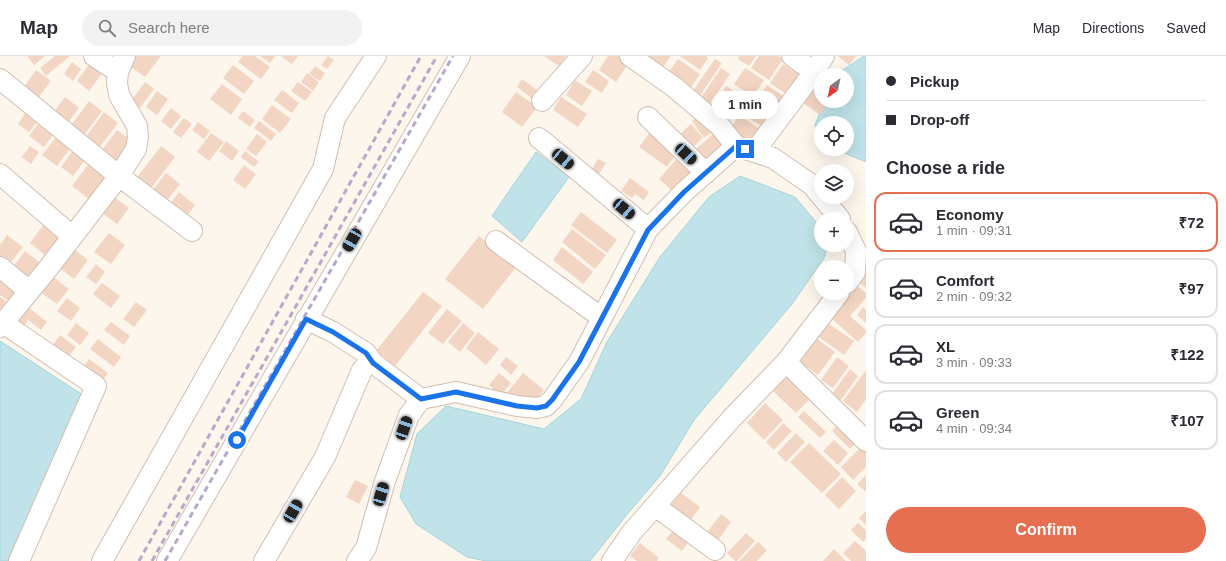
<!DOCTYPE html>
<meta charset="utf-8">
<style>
body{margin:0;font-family:Arial,sans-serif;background:#f2f2f3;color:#2b2b33;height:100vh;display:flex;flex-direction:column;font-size:15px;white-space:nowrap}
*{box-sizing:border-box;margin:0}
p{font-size:13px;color:#7c7c81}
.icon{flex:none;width:22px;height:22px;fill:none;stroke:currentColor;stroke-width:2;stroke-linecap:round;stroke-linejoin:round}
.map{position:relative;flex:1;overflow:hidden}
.details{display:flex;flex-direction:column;background:#fff;width:360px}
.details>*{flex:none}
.hud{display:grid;align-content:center;height:88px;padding:0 20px;background:#fff}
.needle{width:26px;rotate:213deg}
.controls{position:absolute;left:814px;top:12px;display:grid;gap:8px}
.controls a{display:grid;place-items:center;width:40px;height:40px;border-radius:50%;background:#fff;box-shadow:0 4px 16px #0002;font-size:20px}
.end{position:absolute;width:18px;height:18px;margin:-9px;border:5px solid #1a73e8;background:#fff;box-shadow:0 0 0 2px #fff}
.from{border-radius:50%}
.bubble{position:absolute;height:28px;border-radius:14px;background:#fff;box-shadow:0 4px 16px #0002;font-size:13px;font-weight:800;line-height:28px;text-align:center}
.car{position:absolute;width:12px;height:24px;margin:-12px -6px;border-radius:5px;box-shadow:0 0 3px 1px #0007;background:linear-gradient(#222 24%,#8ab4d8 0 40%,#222 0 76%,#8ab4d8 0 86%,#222 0)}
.hud b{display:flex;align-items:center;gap:14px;height:38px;font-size:15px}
.hud b+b{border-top:1px solid #e1e1e2}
.hud i{width:10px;height:10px;background:#2b2b33}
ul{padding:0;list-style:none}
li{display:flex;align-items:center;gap:12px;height:60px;margin:0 8px 6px;padding:0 12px;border:2px solid #e1e1e2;border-radius:12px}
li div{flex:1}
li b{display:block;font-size:15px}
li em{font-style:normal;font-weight:800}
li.selected{border-color:#e76f51}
li>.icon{width:36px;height:36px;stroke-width:1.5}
h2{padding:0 20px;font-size:18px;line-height:48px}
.button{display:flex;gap:8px;margin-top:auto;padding:8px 20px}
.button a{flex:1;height:46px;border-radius:24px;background:#e76f51;color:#fff;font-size:16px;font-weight:800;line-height:46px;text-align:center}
header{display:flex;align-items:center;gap:24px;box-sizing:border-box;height:56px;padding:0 20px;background:#fff;border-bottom:1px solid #e1e1e2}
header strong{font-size:19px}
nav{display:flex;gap:22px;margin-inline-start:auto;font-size:14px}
.search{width:280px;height:36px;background:#f2f2f3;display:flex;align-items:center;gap:10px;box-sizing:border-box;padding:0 14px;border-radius:22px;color:#7c7c81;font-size:15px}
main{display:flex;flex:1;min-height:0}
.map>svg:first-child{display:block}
</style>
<header>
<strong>Map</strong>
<div class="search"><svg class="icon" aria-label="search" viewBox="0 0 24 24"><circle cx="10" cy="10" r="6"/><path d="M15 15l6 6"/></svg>Search here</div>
<nav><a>Map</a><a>Directions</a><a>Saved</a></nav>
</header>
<main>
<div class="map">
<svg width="866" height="505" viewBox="0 0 866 505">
<rect width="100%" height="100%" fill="#fdf6ec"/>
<path fill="#bfe3e8" stroke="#a5d3da" d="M864,0h2v105h-2l-30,-12h13v-26h-26v12l-6,-10 10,-24h22v-26h-12z
M536,96l33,25 -47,65 -30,-26z
M740,120l55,21 26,31v17h7l-4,13 -32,46 -98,116 -34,56 -31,36 -39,49h-104l-19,-4 -51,-33 -16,-27 17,-63 29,-28 98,23 37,-30 26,-57 53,-85 49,-60z
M0,285l86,56 -76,164h-10z"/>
<path fill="#f3d5c3" d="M27,0h18l-11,9z
M55,0h15l-24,20 -6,-8z
M134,0h27l-16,21 -17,-12z
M243,0h12l15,11 -9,12 -23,-17z
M260,0h14l1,1 -5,6z
M281,0h17l-6,8z
M328,0l6,4 -7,9 -6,-4z
M544,0h22l-7,10z
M608,0h16l7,4 -15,22 -17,-12z
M648,0h23l-11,15 -15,-10z
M680,0h26l2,2 -8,12z
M739,0h17l-7,10 -11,-7z
M759,0h20l4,3 -14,21 -18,-12z
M838,0h18l-7,9z
M94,2l13,9 -18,24 -12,-10z
M678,3l22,15 -13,19 -22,-15z
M715,3l7,4 -25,37 -7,-5z
M72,6l9,7 -8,12 -9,-7z
M783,8l21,14 -13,19 -21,-14z
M233,9l21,16 -10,13 -21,-16z
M315,10l10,7 -5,8 -11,-7z
M721,12l9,6 -23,34 -9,-6z
M745,12l19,12 -11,17 -19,-13z
M36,14l15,11 -13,17 -14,-11z
M593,14l16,11 -7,12 -17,-11z
M820,15l6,4h-5v26h9l-10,14 -21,-15z
M307,17l12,9 -6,9 -12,-9z
M522,23l19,14 -6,8 -18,-14z
M575,24l17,11 -10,15 -16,-11z
M145,26l9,7 -14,19 -9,-7z
M298,26l14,10 -7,9 -14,-10z
M222,28l20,15 -11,16 -21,-16z
M767,29l19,13 -9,13 -19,-13z
M726,30l17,11 -17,26 -17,-11z
M282,34l17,13 -7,10 -18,-13z
M157,35l11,8 -11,16 -11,-8z
M516,36l21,15 -15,20 -20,-15z
M65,41l14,11 -12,16 -14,-11z
M561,41l26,17 -9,13 -25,-17z
M751,42l22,16 -9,14 -23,-15z
M89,45l13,10 -20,27 -13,-10z
M272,49l19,14 -11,14 -18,-14z
M29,52l12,9 -12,15 -11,-8z
M171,52l10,8 -10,13 -10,-8z
M243,55l12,9 -5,7 -12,-9z
M104,56l14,11 -19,25 -14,-10z
M702,57l13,17 -11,8 -12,-17z
M739,59l21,14 -10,16 -21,-14z
M43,61l15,11 -14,19 -15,-11z
M184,62l8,6 -11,14 -8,-6z
M259,65l17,13 -5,7 -17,-13z
M198,66l12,9 -6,8 -12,-9z
M691,68l12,14 -10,9 -12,-14z
M117,74l15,11 -15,20 -15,-11z
M717,74l12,13 -24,23 -12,-14z
M651,75l27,19 -11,17 -28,-20z
M211,77l13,9 -15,19 -12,-9z
M257,78l10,8 -11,14 -10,-7z
M58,79l14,11 -15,20 -15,-11z
M226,85l13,10 -7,10 -13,-10z
M30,90l9,6 -8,12 -9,-7z
M161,90l14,11 -26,34 -14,-11z
M75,92l12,9 -14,19 -12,-9z
M245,95l14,11 -5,5 -13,-10z
M681,98l15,14 -21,25 -16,-14z
M598,103l8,4 -7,11 -7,-5z
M91,105l16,13 -18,25 -17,-13z
M244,109l12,9 -11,15 -12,-9z
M166,117l14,11 -17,22 -14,-11z
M630,122l19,14 -5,8 -9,-6 -3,4 -11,-7z
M179,136l16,13 -12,17 -17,-13z
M110,138l19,14 -12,16 -19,-14z
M581,156l36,28 -10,13 -36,-28z
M46,165l17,13 -17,22 -16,-13z
M572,173l34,26 -11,14 -33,-27z
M109,177l16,12 -14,19 -17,-12z
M7,179l16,12 -15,19 -8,-6v-15z
M479,180l38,30 -34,43 -38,-30z
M70,190l18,14 -14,19 -18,-14z
M562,191l31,25 -10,12 -30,-24z
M25,195l17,13 -15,20 -17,-13z
M96,208l9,8 -9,12 -10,-7z
M0,214l21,16 -11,16 -10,-7z
M866,215v17l-8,-7z
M48,217l21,16 -12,15 -21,-15z
M102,227l18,13 -9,12 -18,-14z
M857,230l9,7v5l-16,18 16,14v3l-8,9 -28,-25z
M423,236l19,14 -47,60 -19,-15z
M0,241l10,7 -10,13z
M67,242l13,10 -9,13 -14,-10z
M136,246l11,8 -13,17 -11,-8z
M24,248l23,18 -6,8 -13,-10 -7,10 -11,-8z
M863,251l3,3v13l-9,-8z
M447,253l15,12 -19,23 -15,-11z
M111,266l19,14 -6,9 -20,-15z
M76,267l13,10 -9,12 -13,-10z
M463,267l12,10 -15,19 -12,-10z
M829,268l25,17 -10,14 -25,-18z
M478,276l21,17 -13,16 -20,-17z
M60,279l16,12 -11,14 -15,-12z
M98,283l23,18 -7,10 -24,-18z
M817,283l18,13 -17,23 -18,-13z
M506,301l12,9 -7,9 -11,-10z
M837,301l12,9 -16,22 -12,-8z
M89,303l19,14 -9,12 -19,-14z
M850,313l8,7 -17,24 -9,-6z
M866,314v29l-9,13 -14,-11z
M792,316l23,22 -19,19 -23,-22z
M499,317l12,10 -10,12 -12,-10z
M523,317l21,17 -9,12 -29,-8z
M765,347l18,17 -19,20 -17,-17z
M804,355l22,21 -6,6 -22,-21z
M783,367l9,8 -18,19 -8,-8z
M839,367l19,18 -8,8 -18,-18z
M796,377l9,9 -19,20 -9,-9z
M834,384l14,13 -10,12 -15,-14z
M809,387l32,31 -19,19 -32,-31z
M862,390l4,4v17l-13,13 -12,-13z
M866,419v17l-9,-8z
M842,421l14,14 -17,18 -14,-14z
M355,424l13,6 -9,18 -13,-7z
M681,437l19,14 -9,13 -20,-15z
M866,455v14l-7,-7z
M721,458l10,8 -15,21 -11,-8z
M858,467l8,7v8l-3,4 -12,-12z
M677,470l15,11 -10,14 -16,-12z
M746,477l9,8 -18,20h-2l-8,-8z
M855,485l11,10v10h-15l-8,-8z
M758,486l9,8 -10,11h-18z
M640,487l19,15 -2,3h-20l-7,-5z
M834,493l12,12h-23z"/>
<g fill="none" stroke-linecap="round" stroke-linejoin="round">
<g stroke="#d1beb0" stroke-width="22">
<path id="minor" d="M94,0l24,16
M630,0l44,31 45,38 17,21
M814,16l10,-16
M0,23l119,97 73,55
M542,45l40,-45
M648,61l58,56
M539,82l109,91
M754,96l60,-80 -22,-16
M0,118l72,62
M822,141l18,22
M847,176l9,19 -1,21 -8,11
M496,185l106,77
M0,211l29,24
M306,263l27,13 33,21 7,10 48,36
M0,265l96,65 -77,175
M0,271l46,-56 73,-95 17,-27 2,-12 -1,-11 -18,-31 -2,-12 1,-11 7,-16
M786,306l80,79
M655,450l60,44
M102,505l221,-392 12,-51 41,-62
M167,505l293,-505
M264,505l61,-104 37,-87 5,-5 6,-2
M357,505l9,-13 19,-67 24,-66 12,-16 35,-7 61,14 20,2 9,-2 6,-6 27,-38 69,-133 36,-37 52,-46 37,12 39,27 9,11
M612,505l20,-29 23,-26 77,-88 54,-56 53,-69"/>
</g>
<use href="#minor" stroke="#fff" stroke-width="20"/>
<path stroke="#b9a8c9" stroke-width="3" stroke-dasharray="6 4" stroke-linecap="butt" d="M139,505l282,-505
M152,505l285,-505
M165,505l288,-505"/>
</g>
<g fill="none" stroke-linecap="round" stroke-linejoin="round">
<path stroke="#1a73e8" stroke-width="5" d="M237,384l69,-121 27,13 33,21 7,10 48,36 35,-7 61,14 20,2 9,-2 6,-6 27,-38 69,-132 36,-38 52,-46 9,3"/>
</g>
</svg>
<div class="controls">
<a><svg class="needle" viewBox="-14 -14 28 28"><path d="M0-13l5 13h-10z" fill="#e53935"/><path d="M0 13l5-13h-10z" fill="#7c7c81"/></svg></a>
<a><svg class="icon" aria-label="locate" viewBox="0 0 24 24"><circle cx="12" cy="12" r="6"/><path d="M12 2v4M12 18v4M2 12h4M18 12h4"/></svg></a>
<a><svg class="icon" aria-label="layers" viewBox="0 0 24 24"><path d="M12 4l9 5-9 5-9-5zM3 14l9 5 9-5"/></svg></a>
<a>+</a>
<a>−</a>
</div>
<i class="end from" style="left:237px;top:384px"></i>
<i class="end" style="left:745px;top:93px"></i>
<div class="bubble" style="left:712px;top:35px;width:66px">1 min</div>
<i class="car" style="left:686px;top:98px;rotate:133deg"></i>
<i class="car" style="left:563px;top:103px;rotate:130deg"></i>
<i class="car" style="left:624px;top:153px;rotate:130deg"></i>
<i class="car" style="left:352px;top:184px;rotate:210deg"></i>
<i class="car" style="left:404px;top:372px;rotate:19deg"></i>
<i class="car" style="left:381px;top:438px;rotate:16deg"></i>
<i class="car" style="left:293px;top:455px;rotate:30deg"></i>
</div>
<section class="details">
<div class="hud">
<b><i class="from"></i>Pickup</b>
<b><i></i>Drop-off</b>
</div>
<h2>Choose a ride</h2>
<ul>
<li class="selected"><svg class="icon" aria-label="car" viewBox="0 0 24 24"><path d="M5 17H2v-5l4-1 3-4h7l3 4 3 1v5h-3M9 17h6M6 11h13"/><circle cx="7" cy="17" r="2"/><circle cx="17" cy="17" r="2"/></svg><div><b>Economy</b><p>1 min · 09:31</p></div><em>₹72</em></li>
<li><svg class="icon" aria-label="car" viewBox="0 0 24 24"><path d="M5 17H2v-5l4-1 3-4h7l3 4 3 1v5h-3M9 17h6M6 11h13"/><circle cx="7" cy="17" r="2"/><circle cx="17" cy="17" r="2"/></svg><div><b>Comfort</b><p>2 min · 09:32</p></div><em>₹97</em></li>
<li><svg class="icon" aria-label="car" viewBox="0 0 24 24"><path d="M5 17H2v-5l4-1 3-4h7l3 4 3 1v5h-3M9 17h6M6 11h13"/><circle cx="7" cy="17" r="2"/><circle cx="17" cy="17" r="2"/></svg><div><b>XL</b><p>3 min · 09:33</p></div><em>₹122</em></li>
<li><svg class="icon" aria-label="car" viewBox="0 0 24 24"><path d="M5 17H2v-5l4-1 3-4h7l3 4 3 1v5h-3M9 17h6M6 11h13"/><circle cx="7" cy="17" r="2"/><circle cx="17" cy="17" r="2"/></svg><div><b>Green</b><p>4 min · 09:34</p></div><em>₹107</em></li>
</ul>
<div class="button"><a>Confirm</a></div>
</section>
</main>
